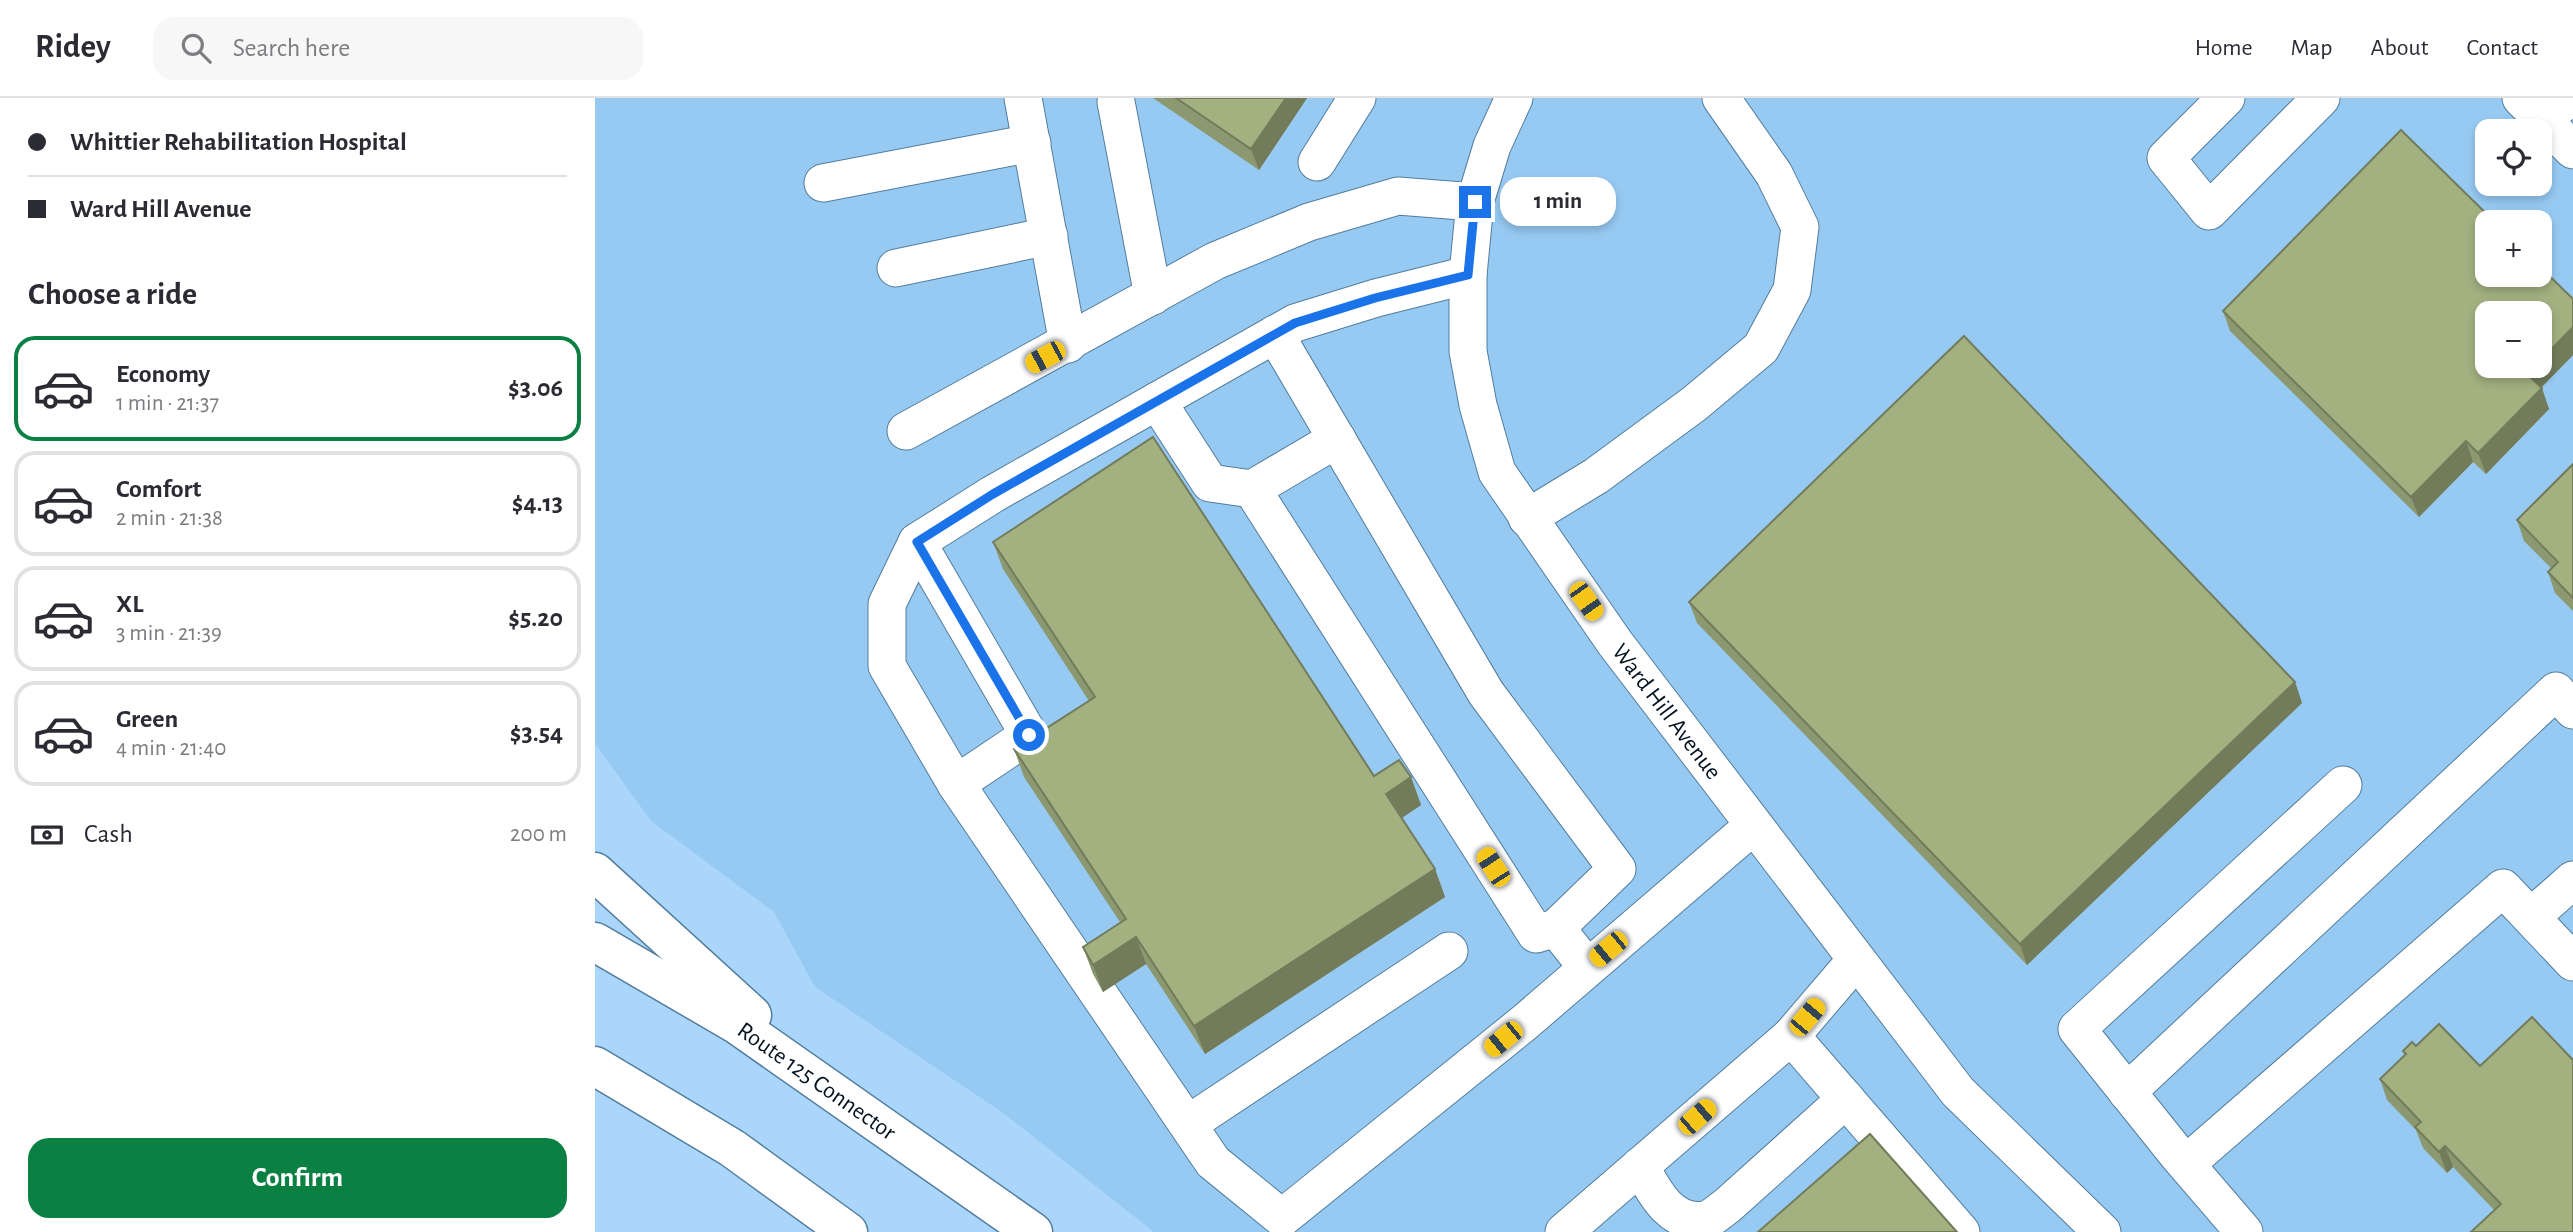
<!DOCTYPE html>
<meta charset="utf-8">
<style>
body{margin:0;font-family:"Alegreya Sans",sans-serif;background:#f7f7f7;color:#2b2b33;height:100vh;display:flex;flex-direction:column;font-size:26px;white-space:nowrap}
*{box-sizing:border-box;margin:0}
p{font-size:23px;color:#7c7c81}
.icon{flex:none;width:38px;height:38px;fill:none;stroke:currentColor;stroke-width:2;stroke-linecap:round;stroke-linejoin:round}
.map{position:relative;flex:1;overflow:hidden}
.side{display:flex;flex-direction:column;background:#fff;width:595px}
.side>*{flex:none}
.hud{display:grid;align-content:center;height:154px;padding:0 28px;background:#fff}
.buttons{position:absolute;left:1880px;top:21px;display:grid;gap:14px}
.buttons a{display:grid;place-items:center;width:77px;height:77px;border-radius:14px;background:#fff;box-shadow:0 4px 10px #0003;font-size:35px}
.end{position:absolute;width:32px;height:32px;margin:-16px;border:9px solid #1a73e8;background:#fff;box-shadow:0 0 0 4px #fff}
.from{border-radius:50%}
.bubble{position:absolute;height:49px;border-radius:21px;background:#fff;box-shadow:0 4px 10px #0003;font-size:23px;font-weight:700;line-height:49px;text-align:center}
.car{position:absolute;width:21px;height:42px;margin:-21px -10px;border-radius:9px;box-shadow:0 0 5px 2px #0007;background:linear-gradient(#f5c518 24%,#345 0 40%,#f5c518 0 76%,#345 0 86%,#f5c518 0)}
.hud b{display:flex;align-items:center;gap:24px;height:66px;font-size:26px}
.hud b+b{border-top:2px solid #e1e1e2}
.hud i{width:18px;height:18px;background:#2b2b33}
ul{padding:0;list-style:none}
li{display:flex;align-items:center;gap:21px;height:105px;margin:0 14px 10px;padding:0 14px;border:4px solid #e1e1e2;border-radius:21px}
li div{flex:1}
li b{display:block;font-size:26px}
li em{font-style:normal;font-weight:700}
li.on{border-color:#0b8043}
li>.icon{width:63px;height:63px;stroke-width:1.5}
h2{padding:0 28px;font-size:32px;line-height:84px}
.pay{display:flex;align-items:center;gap:18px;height:77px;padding:0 28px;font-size:26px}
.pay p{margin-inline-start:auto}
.cta{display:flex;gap:14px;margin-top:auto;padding:14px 28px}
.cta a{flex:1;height:80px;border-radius:21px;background:#0b8043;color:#fff;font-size:28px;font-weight:700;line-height:80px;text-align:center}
header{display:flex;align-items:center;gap:42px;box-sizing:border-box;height:98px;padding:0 35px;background:#fff;border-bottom:2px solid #e1e1e2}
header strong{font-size:33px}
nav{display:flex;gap:38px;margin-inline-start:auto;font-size:24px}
.search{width:490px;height:63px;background:#f7f7f7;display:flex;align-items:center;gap:18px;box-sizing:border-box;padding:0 24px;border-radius:21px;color:#7c7c81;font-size:26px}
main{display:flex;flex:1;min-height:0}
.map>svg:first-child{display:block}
</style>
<header>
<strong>Ridey</strong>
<div class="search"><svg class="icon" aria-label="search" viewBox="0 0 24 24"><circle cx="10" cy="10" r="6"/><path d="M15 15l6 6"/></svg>Search here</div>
<nav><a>Home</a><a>Map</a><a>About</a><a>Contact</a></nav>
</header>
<main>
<section class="side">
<div class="hud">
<b><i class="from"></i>Whittier Rehabilitation Hospital</b>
<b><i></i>Ward Hill Avenue</b>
</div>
<h2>Choose a ride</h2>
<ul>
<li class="on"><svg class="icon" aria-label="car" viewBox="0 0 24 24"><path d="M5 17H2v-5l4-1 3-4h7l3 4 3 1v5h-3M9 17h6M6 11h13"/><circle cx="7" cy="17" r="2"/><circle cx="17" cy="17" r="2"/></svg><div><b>Economy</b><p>1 min · 21:37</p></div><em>$3.06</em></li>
<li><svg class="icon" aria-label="car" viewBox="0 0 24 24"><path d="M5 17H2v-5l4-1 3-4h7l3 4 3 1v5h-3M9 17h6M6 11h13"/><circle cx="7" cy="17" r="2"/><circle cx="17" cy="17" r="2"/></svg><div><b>Comfort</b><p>2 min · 21:38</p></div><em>$4.13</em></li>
<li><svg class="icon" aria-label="car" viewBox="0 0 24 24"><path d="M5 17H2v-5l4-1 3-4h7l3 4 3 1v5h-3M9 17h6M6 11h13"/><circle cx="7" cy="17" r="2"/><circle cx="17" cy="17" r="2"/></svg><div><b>XL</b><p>3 min · 21:39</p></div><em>$5.20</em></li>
<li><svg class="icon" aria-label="car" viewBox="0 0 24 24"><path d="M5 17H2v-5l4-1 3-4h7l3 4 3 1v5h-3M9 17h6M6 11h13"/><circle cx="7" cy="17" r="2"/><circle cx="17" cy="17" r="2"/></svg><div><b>Green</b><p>4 min · 21:40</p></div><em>$3.54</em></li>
</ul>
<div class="pay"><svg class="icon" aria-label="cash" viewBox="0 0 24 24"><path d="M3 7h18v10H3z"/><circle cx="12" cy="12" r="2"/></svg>Cash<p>200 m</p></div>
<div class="cta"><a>Confirm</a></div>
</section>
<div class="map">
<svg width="1978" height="1134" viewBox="0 0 1978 1134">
<rect width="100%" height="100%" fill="#a9d6fa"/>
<path fill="#97caf3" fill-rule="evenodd" d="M0,0h1978v1134h-1419l-152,-120 -187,-125 -41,-75 -123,-91 -56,-78zM1892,33h52v53h-52zM1892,124h52v53h-52zM1892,215h52v53h-52z"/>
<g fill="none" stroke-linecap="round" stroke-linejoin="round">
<g stroke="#527d9d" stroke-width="39">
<g id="minor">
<path d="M428,0l45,246"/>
<path id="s1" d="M919,0l-22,48 -17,56 -7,73v76l10,54 19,67 118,171 343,449 144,140"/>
<path d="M1631,0l-60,60 43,53 112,-113"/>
<path d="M1926,0l52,52"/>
<path d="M521,4l37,194"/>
<path d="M1947,21l28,-21"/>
<path d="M722,64l40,-64"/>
<path d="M228,85l209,-40"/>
<path d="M301,170l153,-32"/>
<path d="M680,236l211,359 131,176 -61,59 31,39"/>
<path d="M562,303l53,82 42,6 284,445 20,-6"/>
<path d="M311,333l309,-170 94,-39 89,-26 77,6"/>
<path d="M657,391l85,-50"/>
<path d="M932,420l69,-42 98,-72 67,-56 31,-58 8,-63 -26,-53 -53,-76"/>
<path d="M322,444l-30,62v62l69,118 257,378 69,56 242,-195 229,-197"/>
<path d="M361,686l73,-49 -112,-193 76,-48 302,-171 81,-25 92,-23"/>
<path d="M1936,819l42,-37"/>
<path d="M1196,938l170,196"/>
<path d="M1532,994l429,-401 17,19"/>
<path d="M593,1026l261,-173"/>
<path d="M1591,1066l317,-276 70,74"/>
<path d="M1045,1068c14,25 30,59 64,54 8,-1 17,-10 24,-15l118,-106"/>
<path d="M969,1134l227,-196 65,-76"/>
<path d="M1649,1134l-67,-78 -100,-125 266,-244"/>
</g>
</g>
<g stroke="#527d9d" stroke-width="41">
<g id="highway">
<path d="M0,774l157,143"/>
<path id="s2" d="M0,844l141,82 297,208"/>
<path d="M0,968l137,82 116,84"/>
</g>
</g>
<use href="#minor" stroke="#fff" stroke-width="37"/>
<use href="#highway" stroke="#fff" stroke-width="38"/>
</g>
<path fill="#8c986f" d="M558,0h154l-48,72z
M1978,201v56l-32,33 8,21 -63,65 -13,-12 -54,55 -189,-186 -7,-20z
M1978,366v147l-18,-18 -7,-21 4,-3 -28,-28 -7,-21z
M398,444l381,234 37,1 10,28 -20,13 34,51 10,28 -240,157 -59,-90 -43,28 -10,-18 -10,-27 37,-25 -96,-145 -10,-28 75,-48 -86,-132z
M1094,504l606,80 7,21 -275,262 -330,-342z
M1808,953l170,181 -79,-22 -41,-43 -6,6 -24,-25 -7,-18 -29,-30 -7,-21 25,-23z"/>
<path fill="#727c5a" d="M691,0h21l-48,72 -8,-21z
M1978,229v28l-38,39 -8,-20 8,-8h4v-4z
M1947,290l7,21 -63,65 -8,-21z
M1871,343l7,21 -54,55 -8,-20z
M1700,584l7,21 -275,262 -7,-21z
M816,679l10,28 -25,17 -10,-28z
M840,771l10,28 -240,157 -11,-28z
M541,839l10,27 -43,28 -10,-27z
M1850,1048l8,21 -6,6 -8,-21z"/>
<path fill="#a3b181" stroke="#727c5a" stroke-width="2" d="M581,0h110l-35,51z
M1806,32l94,92h-8v53h52v-9l34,33v28l-34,35v-49h-52v53h48l-8,8 15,14 -64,65 -12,-12 -55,56 -188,-186z
M1369,238l331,346 -275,262 -331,-342z
M558,339l221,339 25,-16 12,17 -25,17 49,75 -241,157 -58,-89 -43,28 -10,-18 43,-28 -112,-170 81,-52 -102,-155z
M1978,366v134l-25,-26 10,-10 -41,-42z
M1937,919l41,43v172h-102l30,-28 -56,-58 -6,6 -24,-25 6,-5 -41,-43 26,-25 -3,-3 9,-9 4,4 23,-22 41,42z
M1275,1036l87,98h-199z"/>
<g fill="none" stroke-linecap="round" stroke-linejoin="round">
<path stroke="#1a73e8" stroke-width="9" d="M434,637l-112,-193 76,-48 302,-171 80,-25 93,-23 7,-73"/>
</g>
<g text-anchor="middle" stroke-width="6" stroke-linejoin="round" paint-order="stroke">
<g font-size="24" fill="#03121f" stroke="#bee2ff">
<text dy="8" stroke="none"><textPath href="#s1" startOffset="679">Ward Hill Avenue</textPath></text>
<text dy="8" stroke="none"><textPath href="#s2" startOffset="262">Route 125 Connector</textPath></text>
</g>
</g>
</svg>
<div class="buttons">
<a><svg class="icon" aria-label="locate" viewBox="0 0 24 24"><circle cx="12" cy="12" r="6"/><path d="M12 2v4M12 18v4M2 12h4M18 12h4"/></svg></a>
<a>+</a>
<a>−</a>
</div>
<i class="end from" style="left:434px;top:637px"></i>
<i class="end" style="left:880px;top:104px"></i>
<div class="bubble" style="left:905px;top:79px;width:116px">1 min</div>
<i class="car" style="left:450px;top:259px;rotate:242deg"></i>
<i class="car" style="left:991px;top:503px;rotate:145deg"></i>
<i class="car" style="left:898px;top:769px;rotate:327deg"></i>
<i class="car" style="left:1013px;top:851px;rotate:230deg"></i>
<i class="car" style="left:1212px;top:919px;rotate:40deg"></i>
<i class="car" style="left:908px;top:941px;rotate:231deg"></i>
<i class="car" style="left:1102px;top:1019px;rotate:49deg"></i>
</div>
</main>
